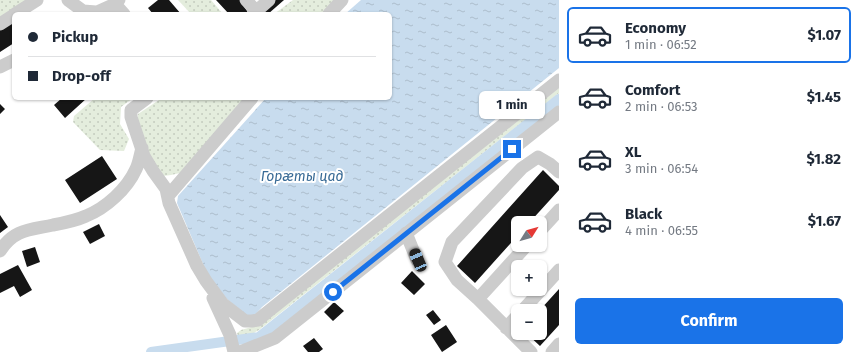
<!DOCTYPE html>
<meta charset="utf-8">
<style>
body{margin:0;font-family:"Fira Sans",sans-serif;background:#f6f6f7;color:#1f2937;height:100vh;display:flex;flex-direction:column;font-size:15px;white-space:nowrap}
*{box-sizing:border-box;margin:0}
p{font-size:13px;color:#747a83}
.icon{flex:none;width:22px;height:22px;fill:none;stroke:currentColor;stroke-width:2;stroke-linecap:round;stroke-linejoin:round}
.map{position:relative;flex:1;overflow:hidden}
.details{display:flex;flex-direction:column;background:#fff;width:300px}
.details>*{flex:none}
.guide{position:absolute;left:12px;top:12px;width:380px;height:88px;border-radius:6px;box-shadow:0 1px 3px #0004;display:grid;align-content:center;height:88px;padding:0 16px;background:#fff}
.needle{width:26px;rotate:53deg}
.fabs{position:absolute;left:511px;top:216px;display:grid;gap:8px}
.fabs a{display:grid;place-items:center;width:36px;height:36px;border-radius:6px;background:#fff;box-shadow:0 1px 3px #0004;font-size:20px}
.end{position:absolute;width:18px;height:18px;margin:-9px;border:5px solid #1a73e8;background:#fff;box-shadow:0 0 0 2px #fff}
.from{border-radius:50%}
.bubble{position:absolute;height:28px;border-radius:6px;background:#fff;box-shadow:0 1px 3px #0004;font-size:13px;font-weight:700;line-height:28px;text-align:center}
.car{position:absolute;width:12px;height:24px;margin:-12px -6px;border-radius:5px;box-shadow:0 0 3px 1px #0007;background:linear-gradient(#222 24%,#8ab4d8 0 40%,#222 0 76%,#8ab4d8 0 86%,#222 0)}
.guide b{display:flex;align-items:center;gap:14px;height:38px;font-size:15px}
.guide b+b{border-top:1px solid #e0e1e3}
.guide i{width:10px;height:10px;background:#1f2937}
ul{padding:7px 0 0;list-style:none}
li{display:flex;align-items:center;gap:12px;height:56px;margin:0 8px 6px;padding:0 8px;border:2px solid transparent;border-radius:6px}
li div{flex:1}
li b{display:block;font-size:15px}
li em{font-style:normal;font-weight:700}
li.current{border-color:#1a73e8}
li>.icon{width:36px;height:36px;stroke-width:1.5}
.primary-button{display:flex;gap:8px;margin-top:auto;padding:8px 16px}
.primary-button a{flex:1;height:46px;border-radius:6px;background:#1a73e8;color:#fff;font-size:16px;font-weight:700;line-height:46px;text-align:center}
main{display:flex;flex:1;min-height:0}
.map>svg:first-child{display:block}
</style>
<main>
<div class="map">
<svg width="559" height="352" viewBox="0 0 559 352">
<defs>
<pattern id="park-dots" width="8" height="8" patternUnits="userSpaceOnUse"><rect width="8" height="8" fill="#e4eddd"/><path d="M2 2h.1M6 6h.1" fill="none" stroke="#c4ccbe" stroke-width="1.8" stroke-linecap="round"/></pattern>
<pattern id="water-ripples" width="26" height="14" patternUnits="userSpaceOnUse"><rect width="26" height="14" fill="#c8dcee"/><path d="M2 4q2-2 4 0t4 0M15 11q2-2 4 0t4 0" fill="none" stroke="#acbdcc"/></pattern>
</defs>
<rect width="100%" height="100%" fill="#fff"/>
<path fill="url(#park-dots)" d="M0,0h31l-31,20z
M178,0h33l12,14h-32z
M293,0h44l-15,14h-48z
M559,88v5l-300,237 -7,4 -14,2 -1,-3 4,-3 18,-5z
M95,98h38l-12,9 -1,17 9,15 -5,12 -24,-1 -27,-28 1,-6z
M162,98h83l-65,75 -9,2 -8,1 -12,-16 -14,-38 1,-8z"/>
<path fill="url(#water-ripples)" d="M361,0h198v68l-297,239 -8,9 -6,1 -21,-18 -18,-21 -32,-75 1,-7 88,-98h124v-84h-45z"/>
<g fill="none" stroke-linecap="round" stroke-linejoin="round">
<path stroke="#c8dcee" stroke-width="10" d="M151,352l108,-15 300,-238"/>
</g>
<path fill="#161616" d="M158,0h11l12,14h-28l-5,-6z
M216,0h24l9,14h-20z
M274,0h10l-16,14h-8z
M14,21v22l-14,9v-22z
M62,98h25l-22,20 -11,-13z
M0,104l5,5 -5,5z
M102,156l15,23 -37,24 -15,-23z
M543,170l16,16v4l-30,33h-11v12l-43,48 -18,-17z
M0,215l8,12 -8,6z
M99,224l6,12 -15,8 -7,-12z
M35,247l5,15 -13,5 -5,-16z
M18,265l14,25 -12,7 -6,-11 -14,7v-19z
M412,271l13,13 -11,11 -13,-12z
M559,289v36l-19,21 -14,-13h14v-23z
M334,302l10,9 -11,10 -9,-9z
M433,310l8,10 -7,5 -8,-10z
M446,325l11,17 -15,10 -11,-17z
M314,338l9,11 -4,3h-11l-5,-6z"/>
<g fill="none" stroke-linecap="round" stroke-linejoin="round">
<path stroke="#ccc" stroke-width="13" d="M68,0l15,11 13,1
M246,0l10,11
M115,4l9,10
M15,14l22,-14
M93,14l22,-10 4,-4
M253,14l16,-14
M329,14l13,-14
M0,24l14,-9
M0,67l14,-7
M147,98l-16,12v7l13,39 9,15 13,18 3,14 28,63 9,15 17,23 22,17h7l6,-1 7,-6 294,-234
M168,196l84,-98
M540,231l19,-21
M406,233l11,27
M0,251c14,-22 30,-21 53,-26 11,-2 22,-4 33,-9 20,-8 41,-27 50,-47 3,-6 4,-14 6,-21
M213,298l17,37 4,17
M478,299l49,-54
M522,311l37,-41
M506,328l12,-13
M240,352l35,-14 284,-226
M531,352l-53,-53 -21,-19 -12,-18 7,-20 70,-74 16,-11 12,7 9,8
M552,352l7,-8"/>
</g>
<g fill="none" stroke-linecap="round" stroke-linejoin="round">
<path stroke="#1a73e8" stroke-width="5" d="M333,292l179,-143"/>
</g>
<g text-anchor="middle" stroke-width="4" stroke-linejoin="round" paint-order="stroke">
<g font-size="14" font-style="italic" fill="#396b96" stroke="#fff">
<text x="302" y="181">Горӕты цад</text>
</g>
</g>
</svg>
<div class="fabs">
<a><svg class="needle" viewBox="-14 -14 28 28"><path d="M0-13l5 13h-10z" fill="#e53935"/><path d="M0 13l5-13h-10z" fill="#747a83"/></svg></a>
<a>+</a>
<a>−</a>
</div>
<i class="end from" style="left:333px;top:292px"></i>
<i class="end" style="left:512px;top:149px"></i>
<div class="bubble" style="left:479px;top:91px;width:66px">1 min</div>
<i class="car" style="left:418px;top:260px;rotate:337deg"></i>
<div class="guide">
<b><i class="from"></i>Pickup</b>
<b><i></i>Drop-off</b>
</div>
</div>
<section class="details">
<ul>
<li class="current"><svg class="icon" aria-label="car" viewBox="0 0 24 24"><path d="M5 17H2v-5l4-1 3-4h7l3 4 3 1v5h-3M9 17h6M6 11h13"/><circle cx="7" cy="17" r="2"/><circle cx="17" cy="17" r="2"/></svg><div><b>Economy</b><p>1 min · 06:52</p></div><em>$1.07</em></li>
<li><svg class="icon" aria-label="car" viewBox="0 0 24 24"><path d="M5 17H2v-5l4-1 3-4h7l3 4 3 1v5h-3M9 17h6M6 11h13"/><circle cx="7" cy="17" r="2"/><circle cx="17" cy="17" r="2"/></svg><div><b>Comfort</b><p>2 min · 06:53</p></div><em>$1.45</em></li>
<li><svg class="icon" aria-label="car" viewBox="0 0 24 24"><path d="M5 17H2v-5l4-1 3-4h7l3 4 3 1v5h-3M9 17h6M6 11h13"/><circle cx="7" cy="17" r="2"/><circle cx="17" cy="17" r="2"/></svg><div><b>XL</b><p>3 min · 06:54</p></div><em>$1.82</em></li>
<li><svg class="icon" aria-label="car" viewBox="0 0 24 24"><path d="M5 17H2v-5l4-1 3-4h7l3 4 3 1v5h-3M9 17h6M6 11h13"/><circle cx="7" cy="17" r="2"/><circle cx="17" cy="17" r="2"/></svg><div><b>Black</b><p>4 min · 06:55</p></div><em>$1.67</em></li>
</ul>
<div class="primary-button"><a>Confirm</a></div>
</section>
</main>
